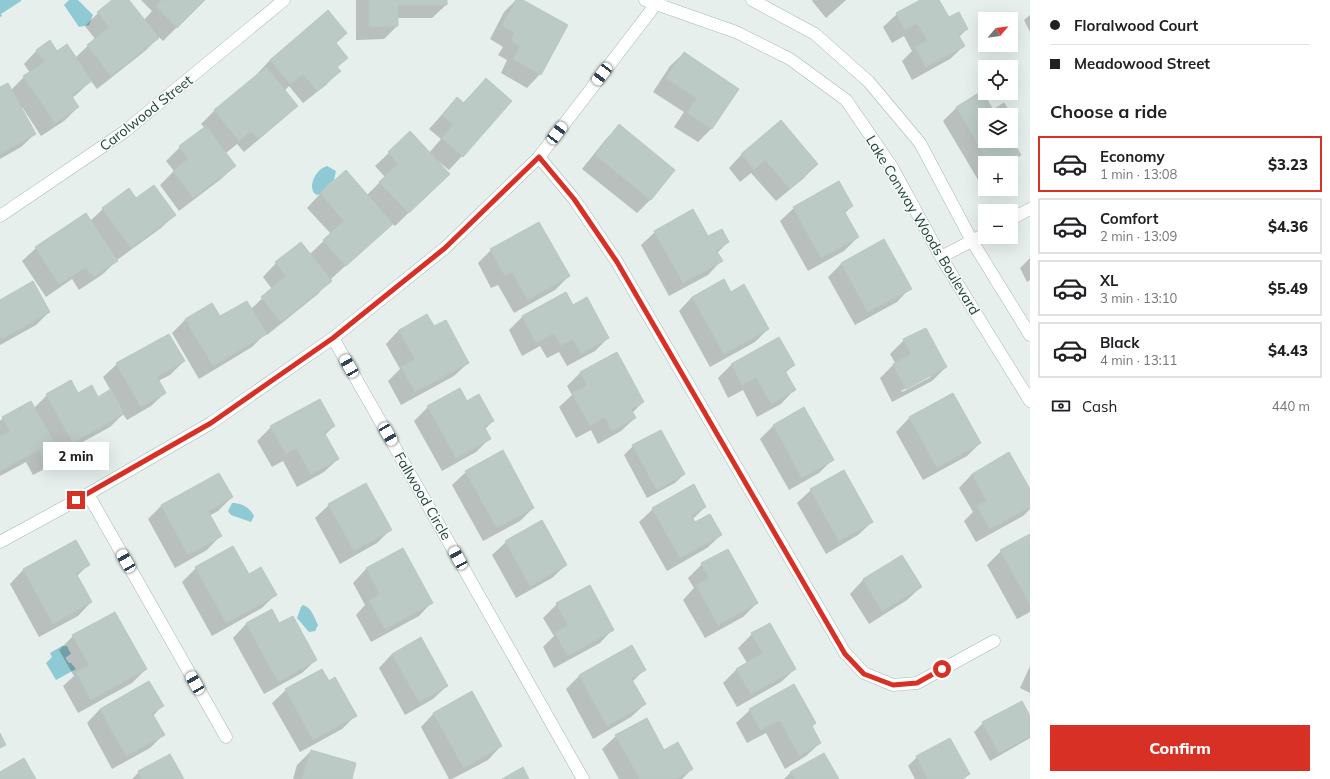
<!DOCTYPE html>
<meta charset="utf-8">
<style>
body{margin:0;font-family:Mulish,sans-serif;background:#f6f6f6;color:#202124;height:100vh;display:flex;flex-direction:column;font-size:15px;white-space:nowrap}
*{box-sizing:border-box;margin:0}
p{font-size:13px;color:#757577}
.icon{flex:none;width:22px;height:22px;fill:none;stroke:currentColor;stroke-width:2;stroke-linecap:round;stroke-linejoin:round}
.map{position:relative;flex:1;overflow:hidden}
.side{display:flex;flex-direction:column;background:#fff;width:300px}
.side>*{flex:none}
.hud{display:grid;align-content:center;height:88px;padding:0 20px;background:#fff}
.needle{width:26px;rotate:61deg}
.buttons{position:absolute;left:978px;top:12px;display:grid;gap:8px}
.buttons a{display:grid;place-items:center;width:40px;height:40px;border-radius:0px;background:#fff;box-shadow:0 4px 16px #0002;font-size:20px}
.end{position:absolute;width:18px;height:18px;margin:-9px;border:5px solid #d93025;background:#fff;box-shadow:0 0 0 2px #fff}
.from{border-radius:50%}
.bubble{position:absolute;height:28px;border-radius:0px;background:#fff;box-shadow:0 4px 16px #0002;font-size:13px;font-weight:800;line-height:28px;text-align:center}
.car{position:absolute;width:12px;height:24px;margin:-12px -6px;border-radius:5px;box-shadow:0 0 3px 1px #0007;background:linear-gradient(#fff 24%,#345 0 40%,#fff 0 76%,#345 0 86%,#fff 0)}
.hud b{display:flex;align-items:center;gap:14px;height:38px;font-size:15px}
.hud b+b{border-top:1px solid #e0e0e0}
.hud i{width:10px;height:10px;background:#202124}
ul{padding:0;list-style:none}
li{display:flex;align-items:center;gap:12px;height:56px;margin:0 8px 6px;padding:0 12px;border:2px solid #e0e0e0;border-radius:0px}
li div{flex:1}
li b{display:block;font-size:15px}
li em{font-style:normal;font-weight:800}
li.on{border-color:#d93025}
li>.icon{width:36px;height:36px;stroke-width:1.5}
h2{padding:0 20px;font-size:18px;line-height:48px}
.pay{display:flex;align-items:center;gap:10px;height:44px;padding:0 20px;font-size:15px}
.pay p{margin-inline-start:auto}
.primary-button{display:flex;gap:8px;margin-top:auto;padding:8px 20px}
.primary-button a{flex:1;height:46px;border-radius:0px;background:#d93025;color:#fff;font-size:16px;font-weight:800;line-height:46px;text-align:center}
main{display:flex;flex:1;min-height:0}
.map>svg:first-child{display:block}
</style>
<main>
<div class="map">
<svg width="1030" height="779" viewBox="0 0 1030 779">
<rect width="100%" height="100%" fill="#e6efeb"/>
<path fill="#8ec9d4" d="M0,0h21v1l-20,13 1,2 -2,1z
M69,0h9l15,15 -4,10 -10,2 -15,-22z
M327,166l9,5 -2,9 -6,5 -6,8 -5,2c-10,-5 -3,-21 4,-26 1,-1 4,-2 6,-3z
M232,503c10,0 17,4 22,13l-3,6 -20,-7 -3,-4z
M303,605c9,3 11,12 15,20l-3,6 -6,1 -12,-14 4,-11z
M62,646h5l4,8 -5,3v2l3,4h2l5,6 -20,11 -10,-17 6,-6 -2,-4z"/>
<path fill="#0003" fill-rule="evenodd" d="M114,0h14l16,20 8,-9 -11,-11h63l-41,41 -4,-4 -14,14 -48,38 -6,-8 -14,13 -5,4 6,9 -14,14 -23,15 -19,-29 -2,1 15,26 -14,13 -21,12v-71l11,2 13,-13 6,-4 -6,-9 13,-14 20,2 18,6 20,-19 -10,-13 13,-13z
M356,0h90v5l-14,13h-35v8l-13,13 -28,1z
M516,0h4l20,74 -13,14 -26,-15 6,-13 -9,-5 5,-8 -13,-8 14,-27z
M813,0h33l-20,18 -14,-17z
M922,0h16l10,19 19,10 -8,8 5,9 -14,13 -38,21 -10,-19 10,-10 -8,-15 -12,7 -9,-16 14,-13z
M328,12l18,21 -11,11 1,24 3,3 -13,14 -23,18 -14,-17 -5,5 13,15 -14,13 -39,33 -7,-8 -11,9 9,13 -14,13 -42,32 -19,-26 14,-14 -8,-10 14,-14 25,-19 -4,-4 14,-14 43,-35 -1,-1 13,-14z
M1030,15v17l-6,-12z
M684,53l53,36 -26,40 -13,13 -24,-15 10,-15 -31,-20 17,-26z
M486,79l-24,77 -13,14 -13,-11 -1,1v27l-40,39 -3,-3 -62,57 -12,14 -51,41 -1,-2 -14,14 -53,32 -27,-46 13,-13 35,-2 31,-9 21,-20 -9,-12 13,-14 34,-9 21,-20 -24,-26 13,-14 26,-22 21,23 18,-18 -10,-11 35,-33 19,20 12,-14 -12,-10 28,-31 6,5z
M956,108l37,3 17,4h-25v26h26v-2l9,15 -9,9h-26v17l-5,3 -37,-62z
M1011,117l3,6 -3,3z
M619,126l55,44 -24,30 -13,13 -55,-44 24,-30z
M742,154l75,10 -13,14 -28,23 -25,-28 -11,9 -11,-14z
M136,199l39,16 -14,13 -44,32 -14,14 -24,16 -7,-11 -26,18 -24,-36 14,-13 54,-27 13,-12z
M852,206l-7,7 13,24 -14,14 -36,20 -28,-50 14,-13z
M655,232l53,5 20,5 -11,11 4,8 -13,14 -39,21 -28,-51z
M491,250l78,26 -14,14 -41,23 -16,-28 -7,3 -13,-25z
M1030,258v22l-3,2 -7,-14z
M841,264l69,24 -13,14 -42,23 -27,-48z
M566,293l7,13 35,32 -13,13 -28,15 -8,-14 -12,6 -7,-12 -18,10 -13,-26 13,-13z
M730,293l38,36 -13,13 -45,25 -31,-56 13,-14z
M0,301l49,11 -13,13 -36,20z
M399,330l69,33 -14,13 -53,29 -13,-24 12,-12 -14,-25z
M779,339l15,26 -9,8 9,17 -13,14 -24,13 -14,-27 -15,8 -10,-20 13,-13z
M904,340l42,27 -14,14 -40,21 -12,-24 15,-15 -5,-9zM931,375v2l-29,15 -1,-1z
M184,361l-14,14 -12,6 7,12 -14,13 -24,14 -4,-6 -13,13 -51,28 -13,13 -13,7 -7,-13 -26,14v-55l3,-3 31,-10 13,-13 30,-1 21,4 13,-7 -8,-14 14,-13z
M580,373l63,29 -11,11 3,5 -14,13 -23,13 -7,-14 -15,8 -17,-31 13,-12 -5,-9z
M953,394l27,49 -13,13 -44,24 -27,-48 13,-14z
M428,407l65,14 -8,8 5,9 -14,14 -34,19 -28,-50z
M774,425l58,35 -13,13 -30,17 -29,-51z
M334,426l-9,9 13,24 -14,13 -27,15 -14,-26 -11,6 -15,-26 14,-14z
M633,446l51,28 -9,9 -28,15 -23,-43z
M466,472l67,36 -13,13 -37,20 -31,-56z
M219,474l13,23 -14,14 -9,5 11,20 -13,14 -32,18 -27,-49 13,-13z
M972,474l58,17v18l-7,7 -47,26 -12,-21 9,-9 -14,-24z
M811,490l61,32 -14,13 -32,19 -29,-51z
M329,505l61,25 -13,13 -37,21 -25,-46z
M705,507l-13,13 3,3 26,12 -14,13 -40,23 -28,-49 14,-13z
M1030,535v77l-13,7 -30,-54 14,-14z
M75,541l13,24 -11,11 14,26 -13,14 -39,21 -29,-53 13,-14z
M506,542l60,23 -14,13 -36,20 -24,-43z
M402,549l30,53 -13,14 -48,26 -15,-27 9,-10 -12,-22 13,-14z
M902,557l19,30 -14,13 -38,24 -19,-30 13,-14z
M702,564l55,39 -14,14 -38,21 -22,-38 11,-12 -6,-10z
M196,568l52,8 27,19 -13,13 -50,28 -30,-54z
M557,604l56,25 -13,14 -46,25 -11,-21 11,-11 -11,-18z
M271,610l8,15 37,35 -14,13 -38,21 -31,-56 13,-14z
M770,624l25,45 -14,13 -44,25 -14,-24 14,-14 10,-6 -9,-15 14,-14z
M73,636l73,33 -14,14 -54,30 -15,-27 11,-10 -15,-26z
M631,647l13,23 -12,12 13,22 -14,13 -38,22 -27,-50 13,-13z
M392,654l55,32 -14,13 -28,16 -26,-47z
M1030,666v27l-10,-5z
M328,682l28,33 -14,14 -42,23 -28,-49 14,-13z
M162,706l-9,10 10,19 -13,13 -38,21 -25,-46 13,-14z
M750,710l65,13 -4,4 9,16 -14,13 -21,13 -19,-36 -19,10 -11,-20z
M434,713l67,33 -13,14 -36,19h-3l-28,-52z
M1030,718v20l-40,23 -16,-29 9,-9z
M616,736l48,15 28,18 -10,10h-63l-17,-30z
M949,739l20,35 -5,5h-49l-7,-13 9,-9z
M311,751l40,28h-58l4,-14z
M169,755l14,24h-51l7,-7z
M791,772l47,7h-54z"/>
<path fill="#bbcac4" stroke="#b8c9c2" d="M112,0h17l30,38 -48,38 -24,-31 22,-18 -12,-15z
M162,0h43l-28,28 -21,-22z
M369,0h78v5h-49v21l-29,1z
M516,0h7l45,25 -27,50 -28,-16 7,-13 -9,-5 4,-8 -13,-7z
M920,0h19l10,17 10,-5 9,17 -10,5 7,12 -39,21 -11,-20 12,-7 -10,-17 -12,7 -9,-17z
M328,10l19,23 -11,10 12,15 -11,9 4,4 -24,20 -14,-17 -13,10 -20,-24z
M50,40l7,11 10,-7 25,37 -21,14 8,12 -24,16 -32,-47 22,-14 -9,-12z
M684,52l55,37 -27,40 -25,-16 10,-15 -31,-20z
M266,67l32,39 -40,33 -7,-8 -12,10 -25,-31z
M486,78l26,23 -49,56 -21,-19 11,-13 -11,-10 15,-18 7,6z
M8,83l28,51 -36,20v-67z
M982,91l11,19 11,-7 7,12h-26v26h26v-4l10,18 -14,8h-18l-33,-56z
M781,120l37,44 -28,25 -25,-29 -11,9 -13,-15z
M619,124l56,46 -24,30 -56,-45z
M206,126l30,40 -43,32 -20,-27 15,-12 -9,-13z
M410,131l40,43 -41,39 -30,-31 19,-18 -10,-12z
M346,170l47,54 -47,42 -23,-26 21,-19 -24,-28z
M839,181l14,25 -9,5 15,26 -38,21 -28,-51z
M154,185l22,30 -45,33 -29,-40 27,-20 7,10z
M693,209l15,27 14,-7 7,13 -13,8 7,11 -40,22 -29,-52z
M86,213l32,48 -25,16 -7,-10 -27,17 -24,-37z
M539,222l31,54 -42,24 -16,-28 -7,4 -15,-27z
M884,239l28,50 -44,23 -27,-49z
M301,242l31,39 -51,41 -20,-25 25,-21 -11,-14z
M724,279l7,13 13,-8 25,45 -45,25 -32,-57z
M33,281l17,31 -48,27 -2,-3v-36z
M566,292l7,13 14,-8 22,41 -28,16 -8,-15 -12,6 -7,-12 -18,10 -14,-27z
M247,301l20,33 -54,32 -28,-47 27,-16 8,13z
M427,314l7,12 12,-6 23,43 -54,29 -14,-25 14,-8 -16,-29z
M926,328l21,39 -41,22 -13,-25 18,-10 -8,-15z
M169,334l16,27 -28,16 9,16 -25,14 -25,-44z
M779,337l16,28 -10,6 11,19 -25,14 -15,-27 -14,8 -11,-21z
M617,352l27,50 -13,7 5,9 -24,13 -7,-14 -15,9 -18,-33 15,-8 -7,-13z
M71,380l7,13 14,-8 6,12 13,-8 13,25 -51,29 -27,-49z
M460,388l7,13 12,-7 15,27 -10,5 7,13 -35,19 -29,-52z
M953,393l28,50 -44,25 -28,-51z
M320,399l15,27 -11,6 15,27 -28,15 -15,-26 -10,6 -16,-28z
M31,401l30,54 -15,8 -7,-13 -39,21v-35l10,-5 -8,-14z
M804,407l30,53 -32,18 -29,-53z
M661,430l24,44 -28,16 -25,-45z
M503,450l31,58 -37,20 -32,-57z
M1009,452l21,37v18l-40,22 -13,-23 10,-5 -15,-27z
M844,470l29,52 -34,19 -29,-52z
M219,473l14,24 -25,14 14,25 -34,19 -27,-50z
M366,483l26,47 -38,21 -26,-47z
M694,484l12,23 -15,8 4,7 15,-8 12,21 -42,23 -28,-50z
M542,520l25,45 -37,21 -25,-45z
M1030,534v70l-30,-54z
M76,540l14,25 -14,8 16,29 -39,22 -30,-55z
M233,546l16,28 12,-7 16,28 -51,28 -31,-56z
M403,548l30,55 -48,26 -16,-28 11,-7 -14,-26z
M728,549l30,54 -40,22 -22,-40 13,-7 -8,-15z
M902,555l20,32 -40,24 -19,-32z
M590,585l24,45 -46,26 -13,-23 13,-8 -12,-22z
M272,609l7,14 14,-7 24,44 -39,22 -32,-59z
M115,612l32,57 -56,31 -15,-28 13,-7 -17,-30z
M770,623l26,46 -45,25 -15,-25 27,-16 -12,-20z
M421,637l27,49 -29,16 -27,-48z
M632,645l14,25 -15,8 15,26 -39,22 -28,-51z
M322,669l7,12 6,-4 22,39 -44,24 -28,-51z
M149,681l15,25 -12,7 13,22 -39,21 -26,-47z
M794,684l22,39 -4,3 9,17 -22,13 -19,-36 -20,10 -11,-21z
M472,691l30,55 -38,22 -31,-55z
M1022,701l8,15v20l-31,17 -17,-31z
M647,718l17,32 14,-8 15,27 -18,10h-35l-25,-44z
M0,733l6,12 -6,3z
M950,738l20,36 -8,5h-34l-12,-23z
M311,750l45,13 -4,16h-50z
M824,753l15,26h-44l-5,-7z
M170,754l14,25h-42l-4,-8z
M24,758l12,21h-36v-7z
M523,767l6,12h-27z"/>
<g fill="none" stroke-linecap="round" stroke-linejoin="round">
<g stroke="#a8b8b2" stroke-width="13">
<path id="minor" d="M645,0l91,32 54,27 56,41 46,67 49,90 89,144
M752,0l63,34 54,48 51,61 52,98 58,94
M539,157l35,42 43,63 228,391 19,20 29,12 24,-2 77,-42
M0,216l124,-84 160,-132
M1011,219l19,-10
M941,257l44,-23
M333,338l250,441
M88,494l138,243
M0,542l88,-48 123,-71 122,-85 112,-90 94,-91 120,-157"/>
</g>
<use href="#minor" stroke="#fff" stroke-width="12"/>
</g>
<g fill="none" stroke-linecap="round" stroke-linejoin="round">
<path stroke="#d93025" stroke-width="5" d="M76,500l135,-77 122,-85 112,-90 94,-91 35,42 43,63 228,392 19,20 29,11 24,-2 25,-14"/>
</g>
<g text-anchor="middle" stroke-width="3" stroke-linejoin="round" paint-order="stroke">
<g font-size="14" fill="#24423a" stroke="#f7fbf9">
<text transform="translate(146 113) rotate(-38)" y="5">Carolwood Street</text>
<text transform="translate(923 225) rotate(59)" y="5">Lake Conway Woods Boulevard</text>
<text transform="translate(423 496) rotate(60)" y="5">Fallwood Circle</text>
</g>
</g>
</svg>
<div class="buttons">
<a><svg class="needle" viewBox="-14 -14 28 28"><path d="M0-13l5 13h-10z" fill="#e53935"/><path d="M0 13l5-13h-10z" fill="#757577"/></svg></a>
<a><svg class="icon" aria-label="locate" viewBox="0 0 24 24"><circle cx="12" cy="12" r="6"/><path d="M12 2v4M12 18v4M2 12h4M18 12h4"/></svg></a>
<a><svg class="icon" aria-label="layers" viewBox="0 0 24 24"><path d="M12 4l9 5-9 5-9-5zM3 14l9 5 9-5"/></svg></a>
<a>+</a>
<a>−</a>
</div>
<i class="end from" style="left:942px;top:669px"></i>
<i class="end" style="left:76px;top:500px"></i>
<div class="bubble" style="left:43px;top:442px;width:66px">2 min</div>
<i class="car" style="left:602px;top:74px;rotate:217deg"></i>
<i class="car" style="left:557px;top:133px;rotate:37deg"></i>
<i class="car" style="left:349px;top:366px;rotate:330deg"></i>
<i class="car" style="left:388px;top:434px;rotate:150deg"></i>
<i class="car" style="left:458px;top:558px;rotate:331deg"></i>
<i class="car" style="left:126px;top:561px;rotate:330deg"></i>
<i class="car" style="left:195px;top:683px;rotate:330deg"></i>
</div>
<section class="side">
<div class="hud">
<b><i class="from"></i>Floralwood Court</b>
<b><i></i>Meadowood Street</b>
</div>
<h2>Choose a ride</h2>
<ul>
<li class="on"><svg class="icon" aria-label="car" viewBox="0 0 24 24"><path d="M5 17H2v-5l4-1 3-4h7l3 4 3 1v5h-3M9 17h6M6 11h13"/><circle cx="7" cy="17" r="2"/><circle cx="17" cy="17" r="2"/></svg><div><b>Economy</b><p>1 min · 13:08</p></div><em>$3.23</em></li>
<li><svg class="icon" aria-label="car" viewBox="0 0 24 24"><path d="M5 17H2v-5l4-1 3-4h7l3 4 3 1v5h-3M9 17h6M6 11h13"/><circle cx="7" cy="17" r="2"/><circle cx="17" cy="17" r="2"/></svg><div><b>Comfort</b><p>2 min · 13:09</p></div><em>$4.36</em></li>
<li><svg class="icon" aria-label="car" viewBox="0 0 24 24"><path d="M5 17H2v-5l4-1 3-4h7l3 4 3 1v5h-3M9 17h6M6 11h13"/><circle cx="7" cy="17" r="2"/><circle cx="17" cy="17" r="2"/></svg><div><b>XL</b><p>3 min · 13:10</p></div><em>$5.49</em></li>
<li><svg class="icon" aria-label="car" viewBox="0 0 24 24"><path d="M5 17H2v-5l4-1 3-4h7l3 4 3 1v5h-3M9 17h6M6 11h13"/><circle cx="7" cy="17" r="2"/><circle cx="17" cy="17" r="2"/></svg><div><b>Black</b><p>4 min · 13:11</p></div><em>$4.43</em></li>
</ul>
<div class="pay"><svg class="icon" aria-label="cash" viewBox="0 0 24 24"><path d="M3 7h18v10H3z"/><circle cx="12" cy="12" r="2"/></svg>Cash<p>440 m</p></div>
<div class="primary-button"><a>Confirm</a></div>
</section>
</main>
